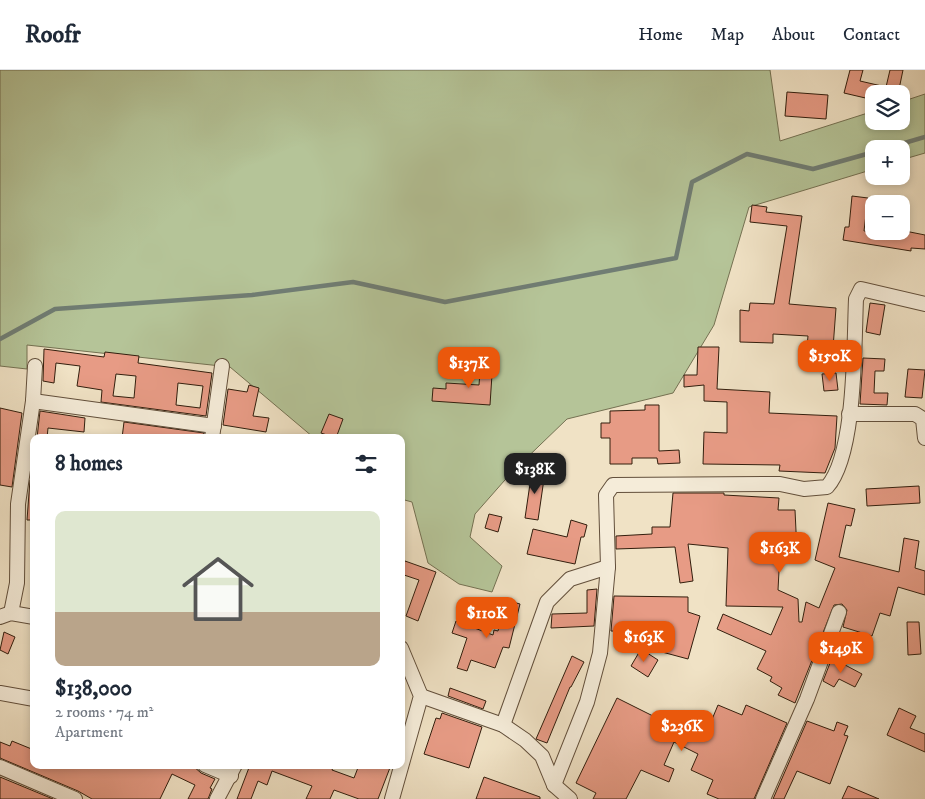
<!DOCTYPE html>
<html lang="en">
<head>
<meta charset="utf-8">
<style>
	body { margin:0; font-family:"IM FELL DW Pica",serif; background:#f6f6f7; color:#1f2937; height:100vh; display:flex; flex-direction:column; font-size:19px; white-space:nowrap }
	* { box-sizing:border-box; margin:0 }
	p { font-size:16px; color:#747a83 }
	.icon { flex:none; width:28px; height:28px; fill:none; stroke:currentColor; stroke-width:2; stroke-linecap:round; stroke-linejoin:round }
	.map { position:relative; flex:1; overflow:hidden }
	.details { position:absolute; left:30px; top:364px; width:375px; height:335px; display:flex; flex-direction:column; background:#fff; border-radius:10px; box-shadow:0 2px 8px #0003 }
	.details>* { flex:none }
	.buttons { position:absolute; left:865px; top:15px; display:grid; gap:10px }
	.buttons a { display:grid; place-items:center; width:45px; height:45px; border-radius:10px; background:#fff; box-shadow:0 2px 8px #0003; font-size:25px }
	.price { position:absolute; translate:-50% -42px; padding:0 11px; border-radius:10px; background:#ea580c; color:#fff; font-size:16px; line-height:32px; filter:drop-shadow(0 1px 2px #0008) }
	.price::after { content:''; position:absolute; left:50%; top:30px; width:15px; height:11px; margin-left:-8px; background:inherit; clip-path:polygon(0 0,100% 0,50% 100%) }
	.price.current { background:#222; color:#fff }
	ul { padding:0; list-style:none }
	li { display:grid; align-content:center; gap:10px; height:265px; padding:0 25px }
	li+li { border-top:1px solid #e0e1e3 }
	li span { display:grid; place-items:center; height:155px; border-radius:10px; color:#555 }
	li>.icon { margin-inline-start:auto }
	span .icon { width:90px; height:90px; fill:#fffc; stroke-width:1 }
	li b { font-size:21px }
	h2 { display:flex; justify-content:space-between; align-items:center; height:60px; padding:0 25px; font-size:21px }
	header { display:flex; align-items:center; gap:30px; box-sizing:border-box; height:70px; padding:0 25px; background:#fff; border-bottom:1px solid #e0e1e3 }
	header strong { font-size:24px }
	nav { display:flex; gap:28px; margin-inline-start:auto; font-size:18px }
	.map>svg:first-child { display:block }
	.green { fill:#b5c498; stroke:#747152 }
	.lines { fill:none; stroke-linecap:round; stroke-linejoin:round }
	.stream { stroke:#707d74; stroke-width:4.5 }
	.building { fill:#e79b85; stroke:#321e0d; fill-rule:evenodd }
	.minor-casing { stroke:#624f3b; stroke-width:16 }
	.minor { stroke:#f5ecd9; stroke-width:14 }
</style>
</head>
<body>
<header>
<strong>Roofr</strong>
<nav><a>Home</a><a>Map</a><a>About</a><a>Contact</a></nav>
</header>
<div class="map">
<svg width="925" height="729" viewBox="0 0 925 729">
	<rect width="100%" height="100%" fill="#f0e2c5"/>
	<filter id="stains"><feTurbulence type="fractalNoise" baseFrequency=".004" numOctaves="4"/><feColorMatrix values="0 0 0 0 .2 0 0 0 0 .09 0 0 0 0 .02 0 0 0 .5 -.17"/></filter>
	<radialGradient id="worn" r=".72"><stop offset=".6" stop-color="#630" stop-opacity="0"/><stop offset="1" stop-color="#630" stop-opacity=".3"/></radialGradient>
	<path class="green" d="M0,0H770L780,71L874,41V51H901V32L925,24V83L901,90V79H874V99L749,137L714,255L673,323L567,349L512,402L475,444L470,467L502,496L492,522L459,514L428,493L412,432L401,429V368L313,367L230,297L27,275V299L0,296Z"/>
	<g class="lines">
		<g class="stream">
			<path d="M884,79L925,67"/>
			<path d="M0,269L55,239L252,225L353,212L445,232L676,188L692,112L747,84L813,99L874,82"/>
		</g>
	</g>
	<g class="building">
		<path d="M850,0H863L860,11L886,17L890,0H903L898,24H874V30L844,23Z"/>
		<path d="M787,22L828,25L826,49L785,46Z"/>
		<path d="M852,126L868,128L864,161H905L925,165V179L911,178V181L843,170L845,157H849Z"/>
		<path d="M752,135L767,137L766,142L802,146L789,234L836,238L833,278L807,276L808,266L773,264V273L740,272V240L749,241L750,233L774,234L787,156L750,152Z"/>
		<path d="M870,233L885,235L880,265L866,262Z"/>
		<path d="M698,277H719L717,319L770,322L769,343L837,346L835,378L825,403L779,401L780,395L703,394L704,362L727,363V332L704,331V315L684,317V305H697Z"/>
		<path d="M44,279L104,287L105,282L139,286L138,293L212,303L206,346L101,332L102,320L77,316L80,296L56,293L54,313L43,311ZM116,304L136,306L134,328L113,326ZM178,313L203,316L200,338L176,335Z"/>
		<path d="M863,288L885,289L884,301H875L874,323H888L887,335L860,334Z"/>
		<path d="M481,289H493L490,335L432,331L433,318L446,319V313L479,315Z"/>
		<path d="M908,299L925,300L922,328L905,327Z"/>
		<path d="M836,303L838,320L824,321L822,304Z"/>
		<path d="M249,315L259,318L253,346L269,348L266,362L223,355L228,319L247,322Z"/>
		<path d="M645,335H659V381L679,380L680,393L658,394L657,388H632V394H610V368H601V353H610V341L645,340Z"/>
		<path d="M0,338L22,343L12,417L0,415Z"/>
		<path d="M40,341L85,348L84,362L48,358L47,368H37Z"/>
		<path d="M329,344L343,349L336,368L321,363Z"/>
		<path d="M124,352L204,363L203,368H122Z"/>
		<path d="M532,400L545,402L538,450L525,448Z"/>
		<path d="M30,410H34V450H27Z"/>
		<path d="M919,416L920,433L867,436L866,419Z"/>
		<path d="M673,423H724V425L779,428L778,440H795L797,482H780L778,520L798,529L799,552H802L806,532L819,538L835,498L815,490L828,433L855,439L851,456L846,455L839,487L899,502L904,468L919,471L915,498L925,501V525L898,517L890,546L880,543L872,566L843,557L847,540L842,534L834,535L795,633L778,625L782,618L770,611L772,607L757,599L766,581L717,559L723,544L771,565L783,537L726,536L728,478L688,474L693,511L680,513L675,477L616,479V466L652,464V457H670Z"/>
		<path d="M489,444L502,447L498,462L485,458Z"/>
		<path d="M571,450L587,455L584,467H581L575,494L527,484L533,459L567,467Z"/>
		<path d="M405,491L436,502L418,551L406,546L419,510L401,504Z"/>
		<path d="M597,519L594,556L551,558L552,544L587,543V520Z"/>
		<path d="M614,526L688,527V542L700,546L688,589L662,582L668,563L611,561Z"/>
		<path d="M505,530L520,534L509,578L503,577L495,598L471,590L467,601L457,598L467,568L452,563L456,551L493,565L494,560L498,561Z"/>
		<path d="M907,552H919L921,584L908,585Z"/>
		<path d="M4,562L15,567L8,584L0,580Z"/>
		<path d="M641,579L658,590L648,607L631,596Z"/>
		<path d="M572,586L584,592L571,617H570L547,673L536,669Z"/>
		<path d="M832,588L862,604L855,617L839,609L834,617L823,611Z"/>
		<path d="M450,618L486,631L483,639L448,626Z"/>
		<path d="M617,628L703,671L718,635L742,645L746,635L787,653L754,729H719L707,724L713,710L691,700L698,684L674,672L664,695L674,699L669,712L641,700L626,729H593L596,723L576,713Z"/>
		<path d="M899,638L916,646L910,658L925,664V682L887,665Z"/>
		<path d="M442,643L482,657L469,698L424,684L436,648L440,649Z"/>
		<path d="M807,651L834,661L837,652L848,656L844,665L848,666L830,714L797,701L784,729H773Z"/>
		<path d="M12,671L34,680V695H192L201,703L215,709L210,718L212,719L208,729H188L195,715L172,704L160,729H92L78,721L0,688V672L10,676Z"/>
		<path d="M250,695H334L332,700L354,708L359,695H391L378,729H359L334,720L330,729H306L312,716L272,701L267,715L258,711L251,729H237Z"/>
		<path d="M0,707L53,729H0Z"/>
		<path d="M484,707L540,727V729H476Z"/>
		<path d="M848,716L879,729H842Z"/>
	</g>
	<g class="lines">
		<defs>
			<g id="minor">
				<path d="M33,331L214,356"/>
				<path d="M849,344H915L923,349L925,368"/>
				<path d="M212,368L222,296"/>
				<path d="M11,543L17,513L18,434L33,331L35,296"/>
				<path d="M0,547L11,543L34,547"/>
				<path d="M0,623L34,629"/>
				<path d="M421,626L503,655L525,670L542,686L554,715L570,729"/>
				<path d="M503,655L547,532L570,509L608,497"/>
				<path d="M205,695L231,706"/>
				<path d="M0,697L75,729"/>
				<path d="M554,715L587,632L600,583L608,497L606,425L613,415L780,414L804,419L827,417C856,385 854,274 856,229L861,219L925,234"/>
				<path d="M217,729L235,695"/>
				<path d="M392,729L421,626L401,578"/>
				<path d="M763,729L807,629L839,542"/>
			</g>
		</defs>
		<use href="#minor" class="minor-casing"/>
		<use href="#minor" class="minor"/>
	</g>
	<rect width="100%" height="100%" filter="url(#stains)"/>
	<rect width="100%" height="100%" fill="url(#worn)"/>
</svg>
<div class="buttons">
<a><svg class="icon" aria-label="layers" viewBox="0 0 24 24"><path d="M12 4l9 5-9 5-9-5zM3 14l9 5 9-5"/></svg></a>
<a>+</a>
<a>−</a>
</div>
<b class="price" style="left:830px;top:312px">$150K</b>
<b class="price" style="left:469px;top:319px">$137K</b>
<b class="price current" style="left:535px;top:425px">$138K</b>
<b class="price" style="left:780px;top:504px">$163K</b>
<b class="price" style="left:487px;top:569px">$110K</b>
<b class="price" style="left:644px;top:593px">$163K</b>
<b class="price" style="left:841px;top:604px">$149K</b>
<b class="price" style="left:682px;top:682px">$236K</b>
<section class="details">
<h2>8 homes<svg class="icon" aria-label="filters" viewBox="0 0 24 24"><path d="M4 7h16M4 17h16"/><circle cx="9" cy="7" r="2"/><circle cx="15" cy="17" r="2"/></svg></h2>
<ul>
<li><span style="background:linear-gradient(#dfe7d0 65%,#b9a48a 0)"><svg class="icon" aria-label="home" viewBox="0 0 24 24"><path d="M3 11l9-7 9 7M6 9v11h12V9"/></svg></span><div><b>$138,000</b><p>2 rooms · 74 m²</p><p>Apartment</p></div></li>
</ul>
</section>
</div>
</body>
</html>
